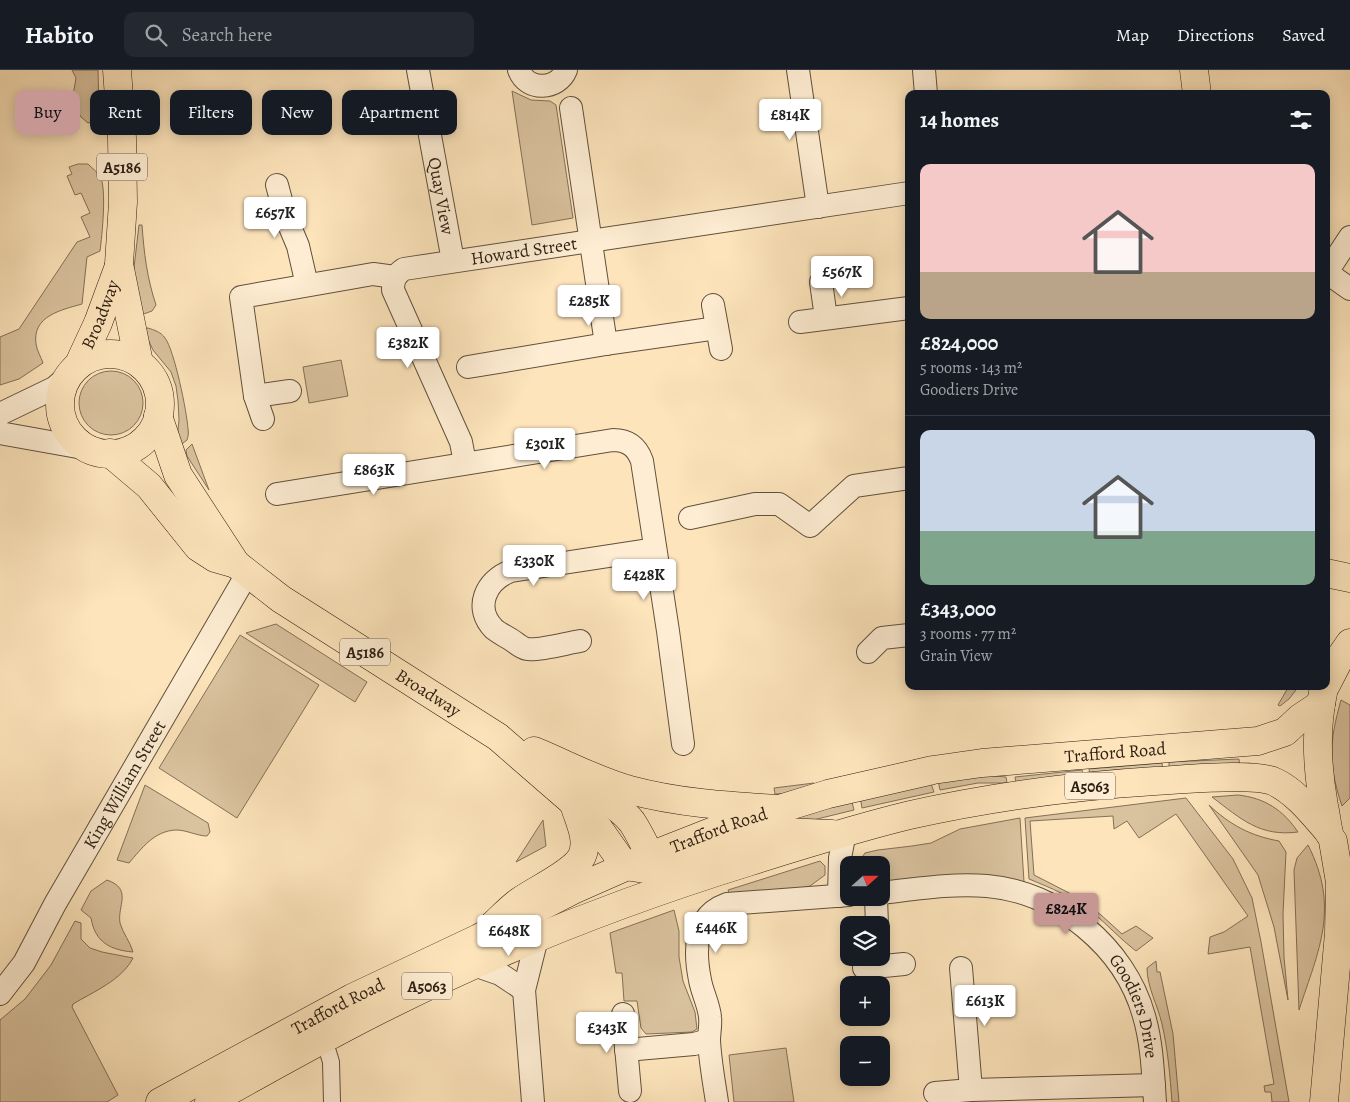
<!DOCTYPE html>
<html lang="en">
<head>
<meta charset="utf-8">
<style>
	body { margin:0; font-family:Alegreya,serif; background:#242831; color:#f1f3f6; height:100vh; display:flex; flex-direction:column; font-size:19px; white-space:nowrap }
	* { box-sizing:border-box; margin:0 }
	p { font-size:16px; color:#9ea1a6 }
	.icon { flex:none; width:28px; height:28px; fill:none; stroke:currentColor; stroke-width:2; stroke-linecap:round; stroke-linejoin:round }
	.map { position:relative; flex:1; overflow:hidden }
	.drawer { position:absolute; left:905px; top:20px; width:425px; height:600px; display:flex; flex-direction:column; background:#171b24; border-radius:10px; box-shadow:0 2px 12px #0003 }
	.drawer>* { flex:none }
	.guide { position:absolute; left:15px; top:20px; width:475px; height:45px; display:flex; gap:10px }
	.needle { width:32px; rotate:69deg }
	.tools { position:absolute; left:840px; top:786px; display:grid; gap:10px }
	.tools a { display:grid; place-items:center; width:50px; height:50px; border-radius:10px; background:#171b24; box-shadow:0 2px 12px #0003; font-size:25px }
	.price { position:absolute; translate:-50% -42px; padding:0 11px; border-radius:5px; background:#fff; color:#222; font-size:16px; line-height:32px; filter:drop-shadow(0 1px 2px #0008) }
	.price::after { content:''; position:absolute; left:50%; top:30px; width:15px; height:11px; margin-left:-8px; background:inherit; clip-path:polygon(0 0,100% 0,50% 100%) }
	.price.selected { background:#c59692; color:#111 }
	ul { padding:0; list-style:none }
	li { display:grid; align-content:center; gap:10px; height:265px; padding:0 15px }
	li+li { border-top:1px solid #363941 }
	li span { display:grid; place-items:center; height:155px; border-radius:10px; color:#555 }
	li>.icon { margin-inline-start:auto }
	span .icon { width:90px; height:90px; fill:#fffc; stroke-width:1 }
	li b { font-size:21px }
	h2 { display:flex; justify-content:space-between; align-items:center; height:60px; padding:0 15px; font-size:21px }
	.chip { padding:0 18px; border-radius:10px; background:#171b24; box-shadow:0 2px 12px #0003; font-size:18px; line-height:45px }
	.chip.selected { background:#c59692; color:#111 }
	header { display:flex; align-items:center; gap:30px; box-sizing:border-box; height:70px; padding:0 25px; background:#171b24; border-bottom:1px solid #363941 }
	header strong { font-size:24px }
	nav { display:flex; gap:28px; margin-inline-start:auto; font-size:18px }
	.search { width:350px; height:45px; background:#242831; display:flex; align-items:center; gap:12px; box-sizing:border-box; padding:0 18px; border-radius:10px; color:#9ea1a6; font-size:19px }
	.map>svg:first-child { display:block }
	.green { fill:#d9c29e; stroke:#827058 }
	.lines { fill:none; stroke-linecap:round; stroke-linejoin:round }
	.pedestrian-casing { stroke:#60503c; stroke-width:18 }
	.minor-casing { stroke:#60503c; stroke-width:24 }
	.primary-casing { stroke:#2c1e12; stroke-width:29 }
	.trunk-casing { stroke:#2c1e12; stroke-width:29 }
	.pedestrian { stroke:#feedd3; stroke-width:16 }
	.minor { stroke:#feedd3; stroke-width:22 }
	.primary { stroke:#fde4bb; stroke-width:28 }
	.trunk { stroke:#fde4bb; stroke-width:28 }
	.labels { text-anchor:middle; stroke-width:4; stroke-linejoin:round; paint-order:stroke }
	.shield { fill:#feedd3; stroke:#6b5c4c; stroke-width:1 }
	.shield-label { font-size:16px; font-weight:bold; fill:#2c1e12 }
	.street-label { font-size:18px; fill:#2c1e12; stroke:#feedd3 }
</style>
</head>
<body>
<header>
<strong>Habito</strong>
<div class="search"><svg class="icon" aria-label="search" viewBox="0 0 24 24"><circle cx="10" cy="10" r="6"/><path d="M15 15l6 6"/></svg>Search here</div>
<nav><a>Map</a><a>Directions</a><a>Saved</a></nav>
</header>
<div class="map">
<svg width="1350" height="1032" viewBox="0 0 1350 1032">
	<rect width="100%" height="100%" fill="#fde4bb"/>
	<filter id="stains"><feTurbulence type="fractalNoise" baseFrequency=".004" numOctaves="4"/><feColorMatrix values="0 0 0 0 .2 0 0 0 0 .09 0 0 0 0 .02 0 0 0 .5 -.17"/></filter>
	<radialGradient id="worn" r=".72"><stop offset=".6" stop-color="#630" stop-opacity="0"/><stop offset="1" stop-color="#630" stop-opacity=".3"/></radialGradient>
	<g class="green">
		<path d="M72,0H98L99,41L95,51L88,53L81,47L72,31L76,8Z"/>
		<path d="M512,21L531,30L550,31L556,35L573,148L532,155Z"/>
		<path d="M78,94H88C92,98 97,102 100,106C107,118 102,166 100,181L87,187L82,234C61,240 32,246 36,274C37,281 41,287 43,293L19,309L0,315V267L19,259L77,172L90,167L81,147L90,143L81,123L75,125L67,106L72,104L69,97Z"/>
		<path d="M139,155H142C144,183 147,208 156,235L152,241L138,246L133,206Z"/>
		<path d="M148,258C154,260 161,262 165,268C174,279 187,342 188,359C189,363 188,367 187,370L179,376L177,370L179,350L178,331L176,316L171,302L153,280L143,259Z"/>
		<path d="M341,290L348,326L309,333L303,297Z"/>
		<circle cx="111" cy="333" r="32"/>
		<path d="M192,374L209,420L187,386L186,380Z"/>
		<path d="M276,554L367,612L355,632L246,563Z"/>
		<path d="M240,565L319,615L237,748L159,698Z"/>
		<path d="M1289,616H1299L1289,629L1280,636L1278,635Z"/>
		<path d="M1341,630L1350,635V728L1342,736C1328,694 1329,673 1341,630Z"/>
		<path d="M1239,689L1240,698L1169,702V692Z"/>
		<path d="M1162,693L1163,702L1090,707L1089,699Z"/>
		<path d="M1082,700L1084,707L1016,713L1015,707Z"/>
		<path d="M973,704L1006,707L1007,713H978L940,720L938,710Z"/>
		<path d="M930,711L934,722L862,738L860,726Z"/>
		<path d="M814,713L815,719L795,723L775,724L774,718Z"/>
		<path d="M145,715L208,753L210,762L207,766C197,766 187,760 176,760C154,761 142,778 129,793L117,790Z"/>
		<path d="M1238,725C1265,728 1283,740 1298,762C1260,767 1241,749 1212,727Z"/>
		<path d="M851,728L854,740L776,759L812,739Z"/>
		<path d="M1186,728L1233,789L1252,828L1261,872L1289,1032H1272L1271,1022H1265L1264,1016L1274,1014L1250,877L1208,884L1210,867L1224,862L1248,846L1176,744L1139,768L1127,751L1114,759L1113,746L1030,751L1034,805L1081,829L1101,845L1122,864L1136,856L1153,868L1136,881C1120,869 1107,854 1092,842C1073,827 1051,818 1029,809L1025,748Z"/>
		<path d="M1209,735C1230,755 1251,766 1279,771L1286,782L1283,844L1284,887L1288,930L1274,857L1258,805Z"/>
		<path d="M1020,748L1024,812L993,809L881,813V795H859L860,790L865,783L878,780L912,776L931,773L960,759Z"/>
		<path d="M543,750L546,776L516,792Z"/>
		<path d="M1308,775C1340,838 1319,879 1299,940L1294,800L1297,788Z"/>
		<path d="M820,791L825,796V805L810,816L801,818L729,823L728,820Z"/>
		<path d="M107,810C133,819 117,836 120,853C123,864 130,871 133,882C110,880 95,872 91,848L81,840L91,821Z"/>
		<path d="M674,840L679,861V887L683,911L695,942L697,959L692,962L646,964L641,958L637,931H624L622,903H616L610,863Z"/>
		<path d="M75,851L81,853V869L90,878L102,882L133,888C122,910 93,922 73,934L72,937L118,1025L107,1032H0V950L25,929L51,895Z"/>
		<path d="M1156,891L1157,902H1160L1173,964L1179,1032H1172C1170,1006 1168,980 1162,954C1158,936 1147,917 1147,898Z"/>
		<path d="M786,978L794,1032H734L729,985Z"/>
	</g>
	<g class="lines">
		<defs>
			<path id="pedestrian" d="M328,982L331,992L332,1032"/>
			<g id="minor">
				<path id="s1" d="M418,0L453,191"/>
				<path d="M519,0C527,22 558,20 566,0"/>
				<path d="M798,0L818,137"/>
				<path d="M924,0L926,24"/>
				<path d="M571,38L606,274"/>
				<path d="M277,115L285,145L298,176L307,215"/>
				<path d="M1326,202L1350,219"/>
				<path d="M1327,202L1350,167"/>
				<path d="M821,212L826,248"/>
				<path d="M713,235L721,279"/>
				<path d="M800,252L909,238"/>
				<path d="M468,297L606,274L717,258"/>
				<path d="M255,326L290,321"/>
				<path d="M0,344L54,318L68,306"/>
				<path d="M263,349L255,326L241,227L373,204L395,207"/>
				<path d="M0,363L89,379"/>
				<path id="s2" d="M465,393L461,372L393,220C393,210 395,205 404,199L909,123"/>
				<path d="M277,424L613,370C628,370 637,377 642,391L668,561L683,674"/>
				<path d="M690,448L755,434H779L810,456L854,416L909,408"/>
				<path d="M580,571C567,573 539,581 527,579C521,578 515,572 510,569C505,566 499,563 494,559C473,538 486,510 511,501L655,479"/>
				<path d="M868,582L882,568L909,565"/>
				<path id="s3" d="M881,823C916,819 952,813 987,816C1058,822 1125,877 1144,946C1152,973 1153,1003 1155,1032"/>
				<path d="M839,826L840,788L845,762"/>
				<path d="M876,828L877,855"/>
				<path d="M474,895L500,904L524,920"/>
				<path d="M864,898L904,894"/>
				<path d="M961,898L971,1020"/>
				<path id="s4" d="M0,924L24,893L55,834L247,504"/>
				<path d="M623,944L630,1021"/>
				<path d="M626,980L694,974L709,970"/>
				<path d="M935,1023L971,1020L1154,1015"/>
				<path d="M533,1032L524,920L537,868"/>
				<path d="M717,1032C714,1012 710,991 709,970C709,963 711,955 710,947C709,935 702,922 700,910C694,880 694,846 727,834L849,825"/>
			</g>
			<g id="primary">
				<path d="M117,0L122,68L123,132L119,194L139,293"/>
				<path d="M1194,0L1197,24"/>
				<circle cx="110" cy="334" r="50"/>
				<path id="s5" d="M79,294L98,253L119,196"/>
				<path id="s6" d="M158,346L178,405L236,494L281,529L498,667L574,733L599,759L625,796L658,801L782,762L832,764"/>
				<path d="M110,383L149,416L198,477L215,488L236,494"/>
				<path d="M1326,503L1350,508"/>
				<path d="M534,681C566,694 597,711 630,720C678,733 728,736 778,739"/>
				<path d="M575,710C593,724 618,734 632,752C642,767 649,785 658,801L659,806"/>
				<path d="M491,857C500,849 509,839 520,831C535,820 574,803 582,786C589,770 580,753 575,737"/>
			</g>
			<g id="trunk">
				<path d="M1326,615L1341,586L1350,573"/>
				<path d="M1323,623C1315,660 1317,698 1324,736C1326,745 1327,755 1329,763"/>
				<path id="s7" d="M160,1032L352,928L479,868L573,820L650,786L734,753L828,724L933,700L982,693L1258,671L1285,662L1300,648L1321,634"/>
				<path d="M209,1032C269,999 328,965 389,935C505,877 625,830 748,792C802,775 856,758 910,745C991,727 1073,716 1155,711C1182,710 1254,702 1275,712C1296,722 1313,744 1328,761"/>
				<path d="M1324,1032L1339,863L1340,812L1333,771"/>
			</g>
		</defs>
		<use href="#pedestrian" class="pedestrian-casing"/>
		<use href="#minor" class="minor-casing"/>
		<use href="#primary" class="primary-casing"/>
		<use href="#trunk" class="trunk-casing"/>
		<use href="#pedestrian" class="pedestrian"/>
		<use href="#minor" class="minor"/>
		<use href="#primary" class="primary"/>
		<use href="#trunk" class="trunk"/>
	</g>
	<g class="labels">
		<g class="shield">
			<rect x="97" y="83.5" width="50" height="27" rx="4"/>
			<rect x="340" y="568.5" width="50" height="27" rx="4"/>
			<rect x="1065" y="702.5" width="50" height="27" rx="4"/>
			<rect x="402" y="902.5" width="50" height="27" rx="4"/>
		</g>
		<g class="shield-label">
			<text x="122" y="103">A5186</text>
			<text x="365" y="588">A5186</text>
			<text x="1090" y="722">A5063</text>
			<text x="427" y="922">A5063</text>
		</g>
		<g class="street-label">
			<text dy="6" stroke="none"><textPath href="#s1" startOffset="128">Quay View</textPath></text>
			<text dy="6" stroke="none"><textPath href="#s2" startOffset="334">Howard Street</textPath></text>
			<text dy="6" stroke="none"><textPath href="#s5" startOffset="54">Broadway</textPath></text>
			<text dy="6" stroke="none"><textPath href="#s6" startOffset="400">Broadway</textPath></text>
			<text dy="6" stroke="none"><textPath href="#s7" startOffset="1028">Trafford Road</textPath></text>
			<text dy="6" stroke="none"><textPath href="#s4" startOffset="244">King William Street</textPath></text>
			<text dy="6" stroke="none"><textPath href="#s7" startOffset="622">Trafford Road</textPath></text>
			<text dy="6" stroke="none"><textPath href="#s7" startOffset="202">Trafford Road</textPath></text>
			<text dy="6" stroke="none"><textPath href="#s3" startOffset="310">Goodiers Drive</textPath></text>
		</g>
	</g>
	<rect width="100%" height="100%" filter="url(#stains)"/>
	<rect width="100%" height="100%" fill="url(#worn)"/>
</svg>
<div class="tools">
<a><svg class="needle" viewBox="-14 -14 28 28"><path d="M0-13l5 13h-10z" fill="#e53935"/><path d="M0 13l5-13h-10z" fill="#9ea1a6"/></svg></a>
<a><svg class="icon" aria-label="layers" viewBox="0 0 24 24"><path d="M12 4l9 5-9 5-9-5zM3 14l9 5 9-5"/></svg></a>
<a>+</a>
<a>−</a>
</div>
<b class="price" style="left:790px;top:71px">£814K</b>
<b class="price" style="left:275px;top:169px">£657K</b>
<b class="price" style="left:842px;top:228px">£567K</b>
<b class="price" style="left:589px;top:257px">£285K</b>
<b class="price" style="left:408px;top:299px">£382K</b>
<b class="price" style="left:545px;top:400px">£301K</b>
<b class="price" style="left:374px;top:426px">£863K</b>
<b class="price" style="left:534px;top:517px">£330K</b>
<b class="price" style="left:644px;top:531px">£428K</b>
<b class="price selected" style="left:1066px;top:865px">£824K</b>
<b class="price" style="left:716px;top:884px">£446K</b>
<b class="price" style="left:509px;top:887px">£648K</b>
<b class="price" style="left:985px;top:957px">£613K</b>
<b class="price" style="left:607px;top:984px">£343K</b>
<div class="guide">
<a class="chip selected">Buy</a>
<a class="chip">Rent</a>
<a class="chip">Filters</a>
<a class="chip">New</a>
<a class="chip">Apartment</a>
</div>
<section class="drawer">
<h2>14 homes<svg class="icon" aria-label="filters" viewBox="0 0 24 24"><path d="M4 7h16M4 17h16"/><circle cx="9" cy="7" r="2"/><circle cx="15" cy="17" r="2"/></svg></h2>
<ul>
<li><span style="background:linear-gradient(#f6c9c9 70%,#b9a48a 0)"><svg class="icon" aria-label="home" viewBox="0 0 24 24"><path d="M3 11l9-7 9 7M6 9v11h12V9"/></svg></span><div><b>£824,000</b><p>5 rooms · 143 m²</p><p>Goodiers Drive</p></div></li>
<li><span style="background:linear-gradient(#c9d6e8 65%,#7fa58c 0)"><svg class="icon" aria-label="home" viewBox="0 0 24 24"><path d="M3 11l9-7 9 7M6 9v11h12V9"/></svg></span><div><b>£343,000</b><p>3 rooms · 77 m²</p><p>Grain View</p></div></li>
</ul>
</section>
</div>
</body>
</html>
